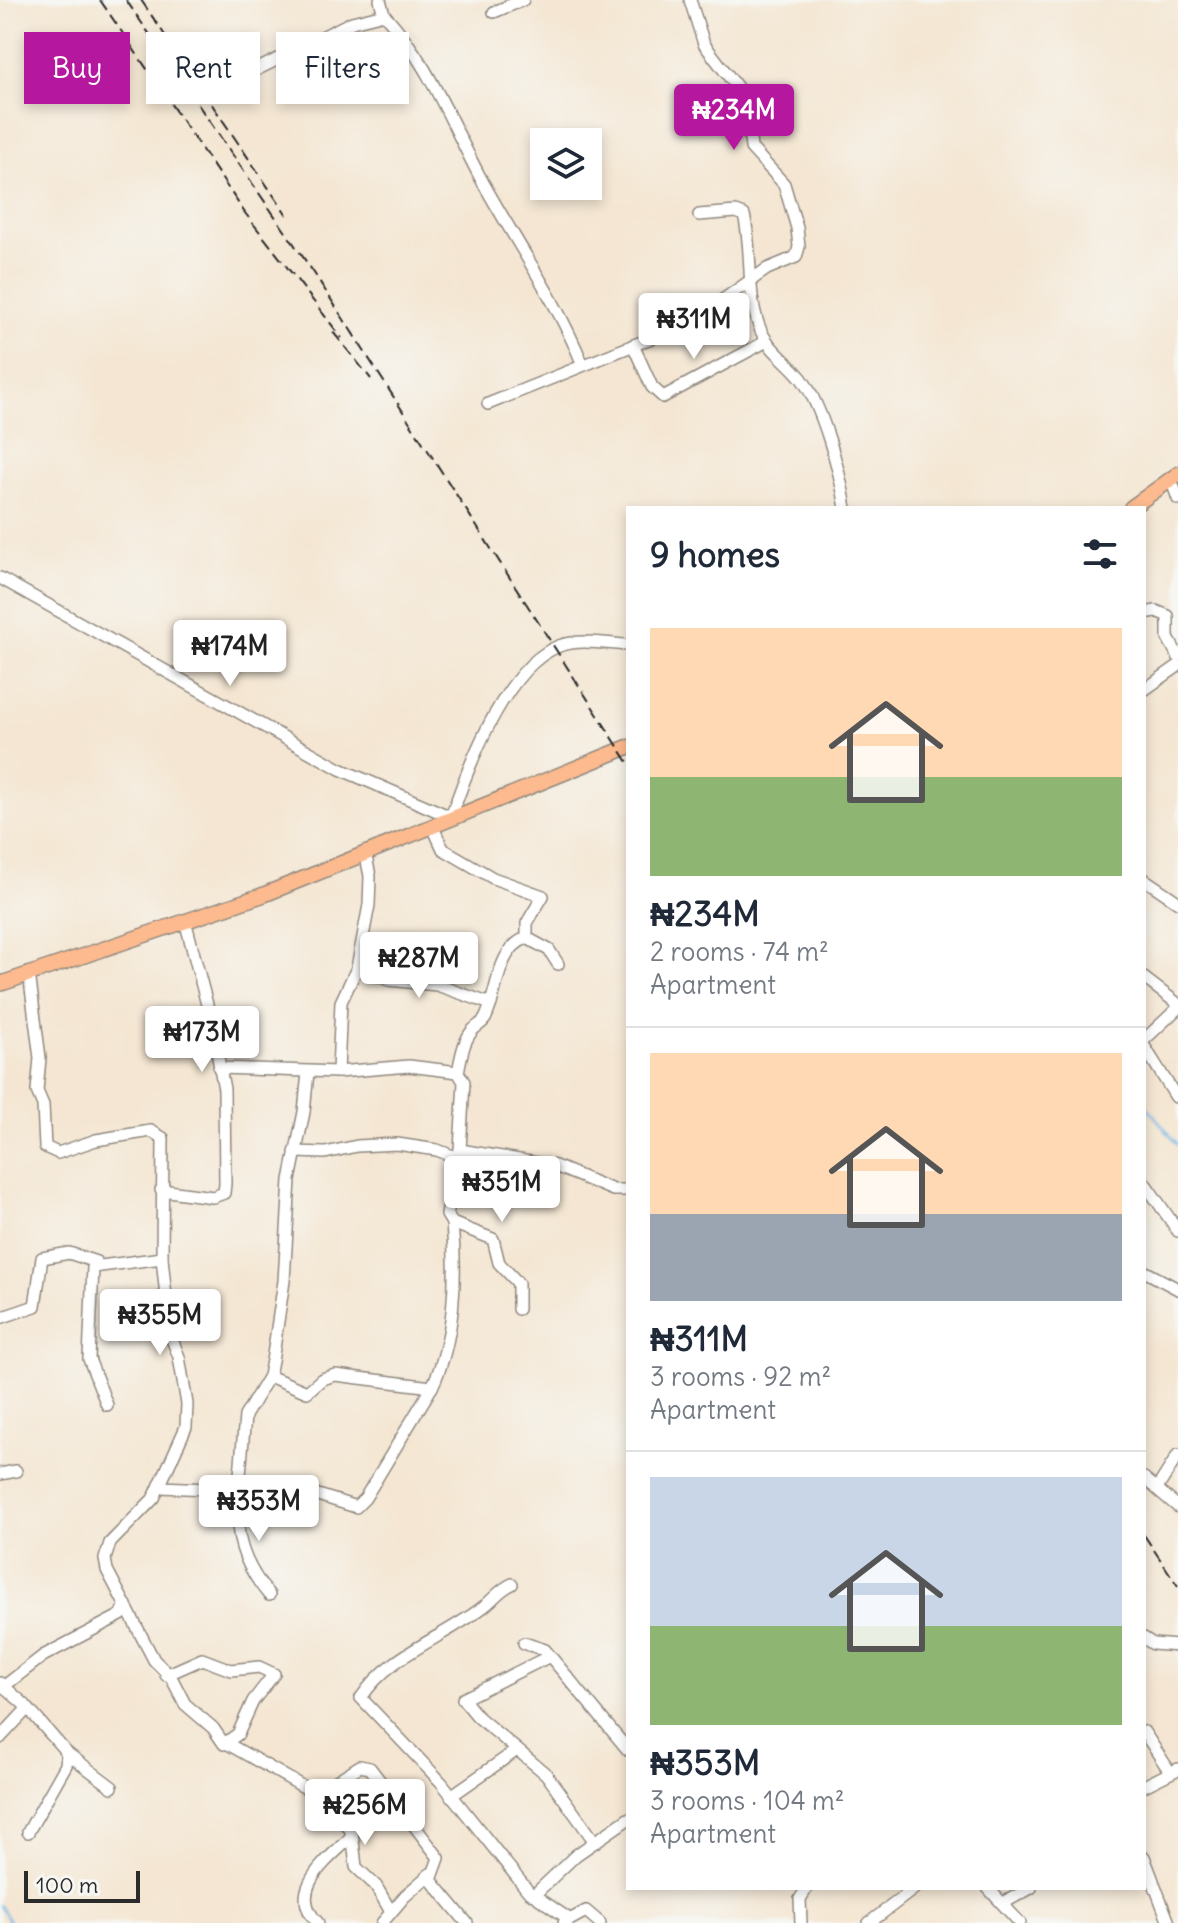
<!DOCTYPE html>
<html lang="en">
<head>
<meta charset="utf-8">
<style>
	body { margin:0; font-family:Delius,sans-serif; background:#f6f6f7; color:#1f2937; height:100vh; display:flex; flex-direction:column; font-size:30px; white-space:nowrap }
	* { box-sizing:border-box; margin:0 }
	p { font-size:26px; color:#747a83 }
	.icon { flex:none; width:44px; height:44px; fill:none; stroke:currentColor; stroke-width:2; stroke-linecap:round; stroke-linejoin:round }
	.map { position:relative; flex:1; overflow:hidden }
	.drawer { position:absolute; left:626px; top:506px; width:520px; height:1384px; display:flex; flex-direction:column; background:#fff; border-radius:0px; box-shadow:0 4px 12px #0003 }
	.drawer>* { flex:none }
	.banner { position:absolute; left:24px; top:32px; width:482px; height:72px; display:flex; gap:16px }
	.controls { position:absolute; left:530px; top:128px; display:grid; gap:16px }
	.controls a { display:grid; place-items:center; width:72px; height:72px; border-radius:0px; background:#fff; box-shadow:0 4px 12px #0003; font-size:40px }
	.scale { position:absolute; left:24px; bottom:20px; width:116px; box-sizing:border-box; padding-left:8px; border:4px solid #2b2b2b; border-top:0; font-size:22px; line-height:28px; white-space:nowrap; color:#2b2b2b; -webkit-text-stroke:6px #f6f6f2; paint-order:stroke }
	.price { position:absolute; translate:-50% -68px; padding:0 18px; border-radius:8px; background:#fff; color:#222; font-size:26px; line-height:52px; filter:drop-shadow(0 2px 4px #0008) }
	.price::after { content:''; position:absolute; left:50%; top:48px; width:24px; height:18px; margin-left:-12px; background:inherit; clip-path:polygon(0 0,100% 0,50% 100%) }
	.price.active { background:#b5179e; color:#fff }
	ul { padding:0; list-style:none }
	li { display:grid; align-content:center; gap:16px; height:424px; padding:0 24px }
	li+li { border-top:2px solid #e0e1e3 }
	li span { display:grid; place-items:center; height:248px; border-radius:0px; color:#555 }
	li>.icon { margin-inline-start:auto }
	span .icon { width:144px; height:144px; fill:#fffc; stroke-width:1 }
	li b { font-size:34px }
	h2 { display:flex; justify-content:space-between; align-items:center; height:96px; padding:0 24px; font-size:34px }
	.chip { padding:0 28px; border-radius:0px; background:#fff; box-shadow:0 4px 12px #0003; font-size:28px; line-height:72px }
	.chip.active { background:#b5179e; color:#fff }
	.map>svg:first-child { display:block }
	.lines { fill:none; stroke-linecap:round; stroke-linejoin:round }
	.stream { stroke:#76bbed; stroke-width:2 }
	.minor-casing { stroke:#90887e; stroke-width:14 }
	.major-casing { stroke:#90887e; stroke-width:17 }
	.minor { stroke:#fff; stroke-width:11 }
	.major { stroke:#fcba8e; stroke-width:14 }
	.rail { stroke:#2b2b2b; stroke-width:2; stroke-dasharray:12 6; stroke-linecap:butt }
</style>
</head>
<body>
<div class="map">
<svg width="1178" height="1923" viewBox="0 0 1178 1923">
	<rect width="100%" height="100%" fill="#f6f6f2"/>
	<filter id="ink" filterUnits="userSpaceOnUse"><feTurbulence type="fractalNoise" baseFrequency=".0125" numOctaves="2"/><feDisplacementMap in="SourceGraphic" scale="16" xChannelSelector="R" yChannelSelector="G"/><feConvolveMatrix kernelMatrix="1 2 1 2 8 2 1 2 1" color-interpolation-filters="sRGB"/></filter>
	<filter id="wash" filterUnits="userSpaceOnUse"><feTurbulence type="fractalNoise" baseFrequency=".006" numOctaves="4" result="noise"/><feDisplacementMap in="SourceGraphic" scale="32" xChannelSelector="R" yChannelSelector="G"/><feGaussianBlur stdDeviation="1.8" result="paint"/><feColorMatrix in="noise" values="0 0 0 0 0 0 0 0 0 0 0 0 0 0 0 0 0 1.4 0 .05"/><feComposite in="paint" operator="in"/></filter>
	<g filter="url(#wash)">
		<rect width="100%" height="100%" fill="#f4e6d2"/>
		<g class="lines">
			<g class="stream">
				<path d="M1144,1103L1178,1145"/>
				<path d="M0,1905L10,1923"/>
			</g>
		</g>
	</g>
	<g filter="url(#ink)">
		<g class="lines">
			<defs>
				<g id="minor">
					<path d="M380,0L384,14"/>
					<path d="M494,12L523,0"/>
					<path d="M256,70L352,22L384,14C428,61 450,121 480,177C514,240 556,298 583,365"/>
					<path d="M699,215L736,212L744,215C753,251 746,291 759,326C767,349 788,361 802,379C823,408 840,472 846,508"/>
					<path d="M633,345L652,387L663,397L767,341"/>
					<path d="M488,404L691,322L767,269L796,257L799,247L797,228L784,184L751,148L746,99L704,44L690,0"/>
					<path d="M1171,479L1178,499"/>
					<path d="M0,578L340,769L451,817C468,767 506,666 559,646C580,638 607,644 628,645"/>
					<path d="M1144,613L1156,611L1168,616V638L1178,656"/>
					<path d="M1144,690L1178,666"/>
					<path d="M432,825L443,849L493,878L543,896L527,923V938"/>
					<path d="M1144,879L1178,902"/>
					<path d="M527,938L549,950L558,964"/>
					<path d="M357,968L389,980L437,985L491,1004"/>
					<path d="M29,973L40,1058L37,1091L43,1105L45,1147L58,1153L96,1140L151,1131L163,1138L162,1258L170,1334L179,1357L187,1404L186,1427L154,1498L110,1543L105,1559L107,1570L154,1660L171,1677L185,1704L213,1728L224,1744L238,1734L253,1701L274,1674L259,1667L231,1670L202,1659L166,1675"/>
					<path d="M1144,978L1178,1004"/>
					<path d="M1144,1040L1178,1008"/>
					<path d="M1144,1046L1176,1097"/>
					<path d="M219,1068L338,1072L409,1066L458,1072"/>
					<path d="M338,1072L341,1002L357,968L369,905L370,876L365,852"/>
					<path d="M460,1150L555,1166L613,1190H628"/>
					<path d="M295,1152L325,1153L357,1146L397,1144L437,1150L458,1158"/>
					<path d="M1144,1182L1178,1231"/>
					<path d="M161,1190L213,1197L224,1193L225,1184L224,1089L211,1020L186,924"/>
					<path d="M1144,1271L1178,1289"/>
					<path d="M518,1309V1283L499,1263L493,1239L452,1223L447,1215L460,1150L464,1082L458,1072C461,1058 463,1042 472,1031C476,1026 481,1025 485,1019C498,995 496,948 527,938"/>
					<path d="M0,1318L35,1306L42,1258L69,1253L96,1262"/>
					<path d="M269,1376L307,1392L322,1379L335,1375L432,1387C455,1340 457,1275 452,1223"/>
					<path d="M107,1405L89,1359L93,1267L162,1258"/>
					<path d="M0,1474L16,1471"/>
					<path d="M1144,1478L1178,1507"/>
					<path d="M160,1487L234,1490"/>
					<path d="M1158,1487L1178,1455"/>
					<path d="M238,1513L248,1509L273,1513L280,1494L291,1489L302,1490L356,1507L365,1498L432,1387"/>
					<path d="M512,1584C499,1590 494,1599 483,1607C444,1638 389,1654 361,1698L441,1782L528,1891L569,1919"/>
					<path d="M269,1595C249,1571 236,1543 238,1513L229,1502L240,1475L245,1416L269,1376L273,1355L284,1281L290,1180L304,1112L308,1072"/>
					<path d="M1144,1638L1153,1644L1178,1646"/>
					<path d="M524,1643L545,1650L628,1750"/>
					<path d="M550,1656L463,1699L478,1717L546,1774L595,1842"/>
					<path d="M0,1683L25,1705L67,1753L112,1787"/>
					<path d="M3,1687L43,1656L121,1615L126,1605"/>
					<path d="M1144,1732L1170,1772"/>
					<path d="M0,1738L27,1709"/>
					<path d="M228,1744L316,1794L360,1766L370,1768L439,1858L431,1880L467,1923"/>
					<path d="M1144,1786L1178,1769"/>
					<path d="M316,1794L352,1831L350,1838C326,1861 286,1891 318,1923"/>
					<path d="M451,1796L517,1750"/>
					<path d="M352,1831L356,1867L376,1886L391,1912"/>
					<path d="M28,1832L66,1765L67,1753"/>
					<path d="M1144,1857L1169,1923"/>
					<path d="M988,1888L1020,1923"/>
					<path d="M534,1895L576,1855L628,1819"/>
					<path d="M1003,1903L1031,1888"/>
					<path d="M382,1923L405,1896L430,1874"/>
					<path d="M564,1923L586,1911L600,1923"/>
					<path d="M801,1923L800,1899L807,1888"/>
					<path d="M869,1923L915,1888"/>
				</g>
				<g id="major">
					<path d="M1131,508L1178,474"/>
					<path d="M0,984L263,895L628,747"/>
				</g>
			</defs>
			<use href="#minor" class="minor-casing"/>
			<use href="#major" class="major-casing"/>
			<use href="#minor" class="minor"/>
			<use href="#major" class="major"/>
			<g class="rail">
				<path d="M100,0L245,213L342,338"/>
				<path d="M126,0L314,273L628,762"/>
				<path d="M141,0L287,215"/>
				<path d="M333,332L371,379"/>
				<path d="M1144,1535L1178,1586"/>
			</g>
		</g>
	</g>
</svg>
<div class="controls">
<a><svg class="icon" aria-label="layers" viewBox="0 0 24 24"><path d="M12 4l9 5-9 5-9-5zM3 14l9 5 9-5"/></svg></a>
</div>
<div class="scale">100 m</div>
<b class="price active" style="left:734px;top:152px">₦234M</b>
<b class="price" style="left:694px;top:361px">₦311M</b>
<b class="price" style="left:230px;top:688px">₦174M</b>
<b class="price" style="left:419px;top:1000px">₦287M</b>
<b class="price" style="left:202px;top:1074px">₦173M</b>
<b class="price" style="left:502px;top:1224px">₦351M</b>
<b class="price" style="left:160px;top:1357px">₦355M</b>
<b class="price" style="left:259px;top:1543px">₦353M</b>
<b class="price" style="left:365px;top:1847px">₦256M</b>
<div class="banner">
<a class="chip active">Buy</a>
<a class="chip">Rent</a>
<a class="chip">Filters</a>
</div>
<section class="drawer">
<h2>9 homes<svg class="icon" aria-label="filters" viewBox="0 0 24 24"><path d="M4 7h16M4 17h16"/><circle cx="9" cy="7" r="2"/><circle cx="15" cy="17" r="2"/></svg></h2>
<ul>
<li><span style="background:linear-gradient(#ffd9b3 60%,#8fb573 0)"><svg class="icon" aria-label="home" viewBox="0 0 24 24"><path d="M3 11l9-7 9 7M6 9v11h12V9"/></svg></span><div><b>₦234M</b><p>2 rooms · 74 m²</p><p>Apartment</p></div></li>
<li><span style="background:linear-gradient(#ffd9b3 65%,#9aa5b1 0)"><svg class="icon" aria-label="home" viewBox="0 0 24 24"><path d="M3 11l9-7 9 7M6 9v11h12V9"/></svg></span><div><b>₦311M</b><p>3 rooms · 92 m²</p><p>Apartment</p></div></li>
<li><span style="background:linear-gradient(#c9d6e8 60%,#8fb573 0)"><svg class="icon" aria-label="home" viewBox="0 0 24 24"><path d="M3 11l9-7 9 7M6 9v11h12V9"/></svg></span><div><b>₦353M</b><p>3 rooms · 104 m²</p><p>Apartment</p></div></li>
</ul>
</section>
</div>
</body>
</html>
